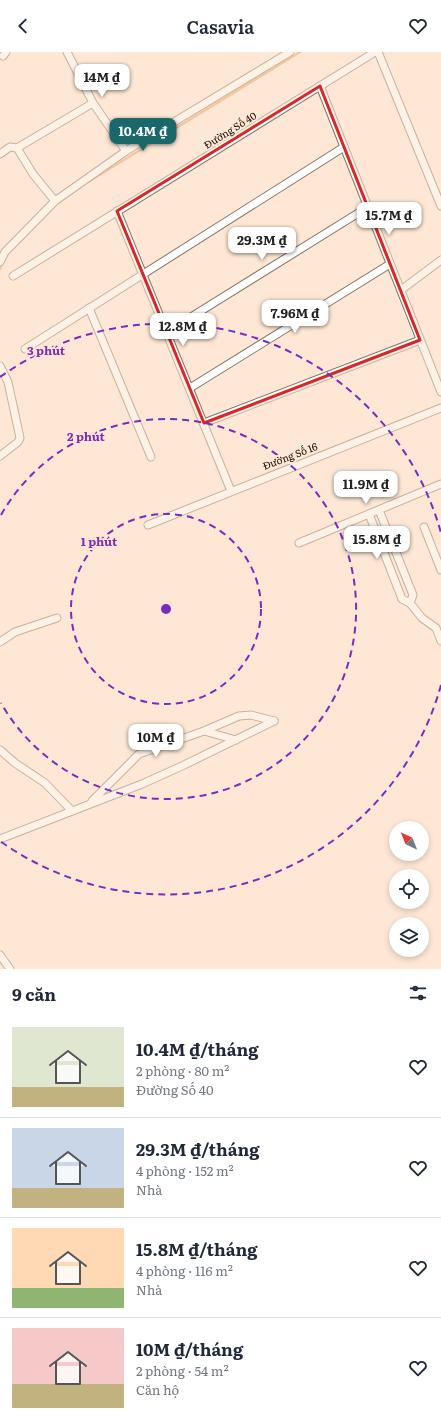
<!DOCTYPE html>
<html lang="vi">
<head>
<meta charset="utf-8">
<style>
	body { margin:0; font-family:Literata,serif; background:#f6f6f7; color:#1f2937; height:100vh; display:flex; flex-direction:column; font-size:15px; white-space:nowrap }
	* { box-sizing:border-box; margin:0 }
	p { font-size:13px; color:#747a83 }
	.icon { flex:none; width:22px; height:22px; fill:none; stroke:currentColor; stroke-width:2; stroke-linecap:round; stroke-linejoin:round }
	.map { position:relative; height:917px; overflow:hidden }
	.details { display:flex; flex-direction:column; background:#fff; flex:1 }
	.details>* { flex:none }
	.needle { width:26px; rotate:317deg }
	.buttons { position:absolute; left:389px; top:769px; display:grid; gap:8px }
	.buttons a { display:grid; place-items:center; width:40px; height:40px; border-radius:50%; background:#fff; box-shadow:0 2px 6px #0003; font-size:20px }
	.price { position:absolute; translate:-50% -34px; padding:0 9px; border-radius:8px; background:#fff; color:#222; font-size:13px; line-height:26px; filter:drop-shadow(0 1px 2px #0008) }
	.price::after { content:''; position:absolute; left:50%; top:24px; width:12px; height:9px; margin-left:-6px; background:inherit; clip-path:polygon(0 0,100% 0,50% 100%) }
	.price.current { background:#1b686b; color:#fff }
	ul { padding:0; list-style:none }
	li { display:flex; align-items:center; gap:12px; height:100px; padding:0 12px }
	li+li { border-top:1px solid #e0e1e3 }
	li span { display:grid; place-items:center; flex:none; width:112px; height:80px; border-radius:0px; color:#555 }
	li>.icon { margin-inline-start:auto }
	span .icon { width:48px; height:48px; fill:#fffc; stroke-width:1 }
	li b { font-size:17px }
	h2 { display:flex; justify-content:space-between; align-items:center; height:48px; padding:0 12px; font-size:17px }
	header { display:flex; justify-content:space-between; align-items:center; height:52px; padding:0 12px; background:#fff; font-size:18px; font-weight:600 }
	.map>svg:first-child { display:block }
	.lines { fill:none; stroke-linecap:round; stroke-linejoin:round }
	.stream { stroke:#eea15e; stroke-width:2.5 }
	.minor-casing { stroke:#877262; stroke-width:9 }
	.minor { stroke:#fff; stroke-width:7 }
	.marked { fill:none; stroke:#d62828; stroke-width:3; stroke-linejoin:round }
	.ring { fill:none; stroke:#7b2cbf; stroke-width:2; stroke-dasharray:7 5 }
	.labels { text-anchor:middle; stroke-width:4; stroke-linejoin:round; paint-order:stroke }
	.street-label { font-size:10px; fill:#110a05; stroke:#fee7d4 }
	.centre { fill:#7b2cbf; stroke:#fee7d4; stroke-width:2 }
	.ring-label { font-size:12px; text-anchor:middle; font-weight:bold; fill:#7b2cbf; stroke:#fee7d4; stroke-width:4; stroke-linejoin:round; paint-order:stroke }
</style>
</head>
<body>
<header><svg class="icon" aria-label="back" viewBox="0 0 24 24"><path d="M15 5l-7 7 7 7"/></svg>Casavia<svg class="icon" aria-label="heart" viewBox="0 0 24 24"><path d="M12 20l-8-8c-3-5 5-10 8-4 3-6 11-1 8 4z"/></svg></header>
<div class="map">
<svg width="441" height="917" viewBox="0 0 441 917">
	<rect width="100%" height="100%" fill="#fee7d4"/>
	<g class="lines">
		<g class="stream">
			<path d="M88,130L300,0"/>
			<path d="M0,217L2,211"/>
		</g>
		<defs>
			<g id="minor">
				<path d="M67,0L93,51L126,99"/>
				<path d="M378,0L441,154"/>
				<path d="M3,4L6,0"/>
				<path d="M320,34L441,340"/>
				<path d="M17,96L93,51"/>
				<path d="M0,102L10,95L17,96L33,122L55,149"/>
				<path d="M117,159L231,439"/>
				<path d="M0,210L5,200L55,149L126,99L290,0"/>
				<path d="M13,224L375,0"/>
				<path d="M401,238L441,208"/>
				<path d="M89,256L151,405"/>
				<path d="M167,280L368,155"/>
				<path d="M25,297L344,95"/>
				<path d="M0,314L8,330L20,386L18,390L0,404"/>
				<path d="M190,336L390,212"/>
				<path d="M204,371L420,288"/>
				<path d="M369,462L402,547L410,551L413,543L379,458"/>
				<path d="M148,473L441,356"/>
				<path d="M424,475L441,518"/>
				<path d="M299,491L441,432"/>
				<path d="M410,551L422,566L436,576L441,589"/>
				<path d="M0,590L15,580L57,566"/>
				<path d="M204,679L239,664L251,663L274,669"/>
				<path d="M0,698L15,711L45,731L72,759"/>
				<path d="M92,749L139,702L204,679L236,688"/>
				<path d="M0,787L142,732L182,714L274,669"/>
				<path d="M0,903L10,917"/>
			</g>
		</defs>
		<use href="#minor" class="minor-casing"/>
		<use href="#minor" class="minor"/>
	</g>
	<path d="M0 0H441V917H0ZM320,34L420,288L204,371L117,159Z" fill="#fee7d4" fill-opacity=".55" fill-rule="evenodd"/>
	<path class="marked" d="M320,34L420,288L204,371L117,159Z"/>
	<g class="ring">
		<circle cx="166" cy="557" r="95"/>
		<path d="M1 463A190 190 0 1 1 1 651"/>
		<path d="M441 633A285 285 0 0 1 0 789M0 325A285 285 0 0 1 441 481"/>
	</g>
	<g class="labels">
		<g class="street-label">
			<text transform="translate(230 78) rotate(-32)" y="4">Đường Số 40</text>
			<text transform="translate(290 404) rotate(-21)" y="4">Đường Số 16</text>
		</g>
	</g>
	<circle cx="166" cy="557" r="6" class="centre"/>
	<g class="ring-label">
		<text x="46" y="303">3 phút</text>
		<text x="86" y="389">2 phút</text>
		<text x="99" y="494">1 phút</text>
	</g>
</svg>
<div class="buttons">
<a><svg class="needle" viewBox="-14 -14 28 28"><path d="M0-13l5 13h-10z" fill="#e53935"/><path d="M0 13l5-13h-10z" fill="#747a83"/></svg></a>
<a><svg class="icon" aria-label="locate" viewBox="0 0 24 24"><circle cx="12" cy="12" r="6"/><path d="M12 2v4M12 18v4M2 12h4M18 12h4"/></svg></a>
<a><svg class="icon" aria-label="layers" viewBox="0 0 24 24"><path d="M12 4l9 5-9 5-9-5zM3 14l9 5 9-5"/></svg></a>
</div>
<b class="price" style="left:102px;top:46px">14M ₫</b>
<b class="price current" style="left:143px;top:100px">10.4M ₫</b>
<b class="price" style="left:389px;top:184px">15.7M ₫</b>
<b class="price" style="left:262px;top:209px">29.3M ₫</b>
<b class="price" style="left:295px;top:282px">7.96M ₫</b>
<b class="price" style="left:183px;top:295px">12.8M ₫</b>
<b class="price" style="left:366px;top:453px">11.9M ₫</b>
<b class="price" style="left:377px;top:508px">15.8M ₫</b>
<b class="price" style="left:156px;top:706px">10M ₫</b>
</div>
<section class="details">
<h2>9 căn<svg class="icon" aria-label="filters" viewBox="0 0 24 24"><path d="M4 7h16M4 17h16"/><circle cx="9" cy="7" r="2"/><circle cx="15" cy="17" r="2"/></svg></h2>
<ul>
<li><span style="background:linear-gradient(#dfe7d0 75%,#c2b280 0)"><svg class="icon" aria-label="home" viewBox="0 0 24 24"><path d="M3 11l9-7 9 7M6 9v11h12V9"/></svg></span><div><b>10.4M ₫/tháng</b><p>2 phòng · 80 m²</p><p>Đường Số 40</p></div><svg class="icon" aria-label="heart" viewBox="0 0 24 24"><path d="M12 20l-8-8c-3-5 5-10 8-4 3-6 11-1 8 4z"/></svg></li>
<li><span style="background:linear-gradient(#c9d6e8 75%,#c2b280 0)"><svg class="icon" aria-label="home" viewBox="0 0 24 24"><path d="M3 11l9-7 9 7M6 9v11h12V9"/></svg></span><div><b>29.3M ₫/tháng</b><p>4 phòng · 152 m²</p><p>Nhà</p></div><svg class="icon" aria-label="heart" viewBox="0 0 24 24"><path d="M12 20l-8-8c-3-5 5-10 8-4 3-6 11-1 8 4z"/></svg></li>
<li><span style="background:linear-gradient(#ffd9b3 75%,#8fb573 0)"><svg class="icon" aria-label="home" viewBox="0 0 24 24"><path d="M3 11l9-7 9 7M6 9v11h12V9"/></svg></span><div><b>15.8M ₫/tháng</b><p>4 phòng · 116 m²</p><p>Nhà</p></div><svg class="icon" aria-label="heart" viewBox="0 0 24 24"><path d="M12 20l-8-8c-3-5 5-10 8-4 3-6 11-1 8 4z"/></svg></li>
<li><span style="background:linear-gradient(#f6c9c9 70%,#c2b280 0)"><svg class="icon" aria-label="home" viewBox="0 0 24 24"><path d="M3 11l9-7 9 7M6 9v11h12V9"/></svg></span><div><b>10M ₫/tháng</b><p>2 phòng · 54 m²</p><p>Căn hộ</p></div><svg class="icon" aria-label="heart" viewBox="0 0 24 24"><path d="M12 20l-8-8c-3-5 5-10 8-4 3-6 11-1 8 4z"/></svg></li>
</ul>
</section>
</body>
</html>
